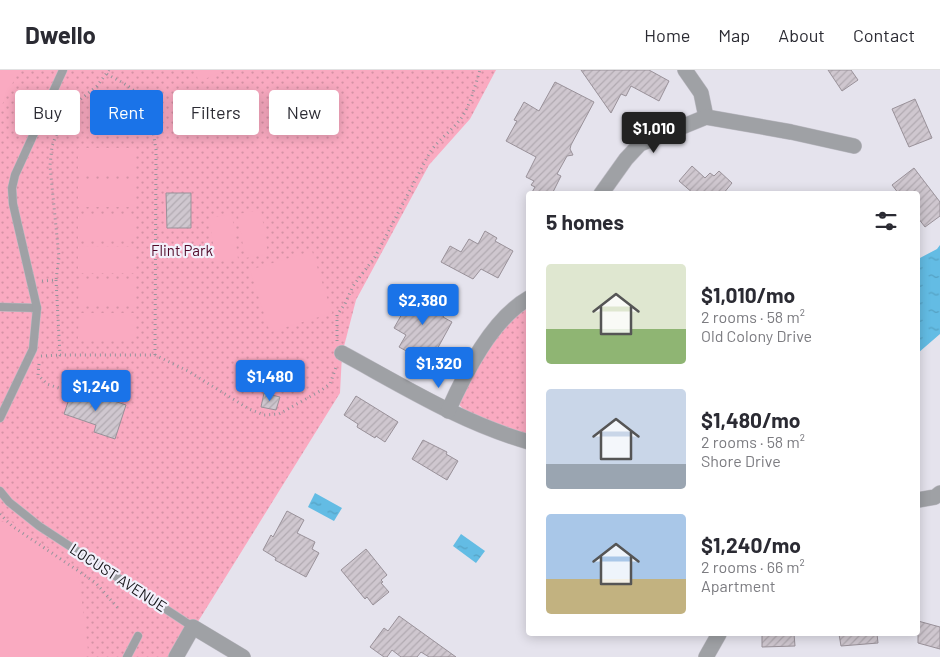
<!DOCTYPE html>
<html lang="en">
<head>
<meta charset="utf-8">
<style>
	body { margin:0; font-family:Barlow,sans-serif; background:#f7f7f7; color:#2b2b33; height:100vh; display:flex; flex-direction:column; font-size:19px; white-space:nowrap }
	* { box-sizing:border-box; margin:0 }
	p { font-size:16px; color:#7c7c81 }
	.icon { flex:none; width:28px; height:28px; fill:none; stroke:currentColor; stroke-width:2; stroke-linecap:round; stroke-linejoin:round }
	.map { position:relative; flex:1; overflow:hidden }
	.panel { position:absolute; left:526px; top:121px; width:394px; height:445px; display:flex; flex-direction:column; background:#fff; border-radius:5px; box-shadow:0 2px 12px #0003 }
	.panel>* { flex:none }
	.guide { position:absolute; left:15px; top:20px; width:436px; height:45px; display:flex; gap:10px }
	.price { position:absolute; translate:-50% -42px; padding:0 11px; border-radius:5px; background:#1a73e8; color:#fff; font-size:16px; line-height:32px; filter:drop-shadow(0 1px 2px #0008) }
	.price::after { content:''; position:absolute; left:50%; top:30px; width:15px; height:11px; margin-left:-8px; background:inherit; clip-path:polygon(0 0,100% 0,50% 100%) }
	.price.current { background:#222; color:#fff }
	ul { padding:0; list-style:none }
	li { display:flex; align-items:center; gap:15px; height:125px; padding:0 20px }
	li span { display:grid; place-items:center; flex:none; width:140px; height:100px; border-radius:5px; color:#555 }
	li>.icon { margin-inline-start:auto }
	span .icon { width:60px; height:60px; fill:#fffc; stroke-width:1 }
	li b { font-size:21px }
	h2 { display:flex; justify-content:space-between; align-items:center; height:60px; padding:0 20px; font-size:21px }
	.pill { padding:0 18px; border-radius:5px; background:#fff; box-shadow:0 2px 12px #0003; font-size:18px; line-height:45px }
	.pill.current { background:#1a73e8; color:#fff }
	header { display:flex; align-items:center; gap:30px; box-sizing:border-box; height:70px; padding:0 25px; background:#fff; border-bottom:1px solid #e1e1e2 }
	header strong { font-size:24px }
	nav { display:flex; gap:28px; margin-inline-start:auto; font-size:18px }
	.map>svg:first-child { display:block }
	.green { fill:url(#green-dots) }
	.pitch { fill:#faaac1 }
	.water { fill:url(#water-ripples) }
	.building { fill:url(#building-hatch); stroke:#999199 }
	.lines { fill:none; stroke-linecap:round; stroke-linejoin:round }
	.service-casing { stroke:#bfbdc6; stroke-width:9 }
	.minor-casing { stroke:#bfbdc6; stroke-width:16 }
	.path { stroke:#96949c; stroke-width:3; stroke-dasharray:1 4; stroke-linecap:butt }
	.service { stroke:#9fa1a5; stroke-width:8 }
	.minor { stroke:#9fa1a5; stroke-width:15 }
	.labels { text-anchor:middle; stroke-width:4.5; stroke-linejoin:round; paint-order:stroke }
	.park-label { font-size:15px; fill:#510928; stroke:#f2f0fb }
	.street-label { font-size:15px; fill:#131216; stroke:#f2f0fb }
</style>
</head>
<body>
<header>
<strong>Dwello</strong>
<nav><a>Home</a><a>Map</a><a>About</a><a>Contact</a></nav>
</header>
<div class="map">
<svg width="940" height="587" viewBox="0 0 940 587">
	<defs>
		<pattern id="green-dots" width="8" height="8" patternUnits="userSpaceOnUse" patternTransform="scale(1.25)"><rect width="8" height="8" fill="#faaac1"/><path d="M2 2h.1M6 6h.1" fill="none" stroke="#d591a5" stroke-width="1.8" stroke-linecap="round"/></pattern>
		<pattern id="water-ripples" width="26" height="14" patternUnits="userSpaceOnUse" patternTransform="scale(1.25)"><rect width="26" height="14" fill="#63bce4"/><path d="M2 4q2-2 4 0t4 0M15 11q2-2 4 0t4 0" fill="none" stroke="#55a1c3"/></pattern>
		<pattern id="building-hatch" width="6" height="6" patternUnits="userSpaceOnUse" patternTransform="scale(1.25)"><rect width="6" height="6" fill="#cfc7cf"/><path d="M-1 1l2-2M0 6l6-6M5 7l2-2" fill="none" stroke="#b1aab1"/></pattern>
	</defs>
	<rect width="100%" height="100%" fill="#e5e3ed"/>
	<g class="green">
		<path d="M0,0H496L470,49L429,95L356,230L342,284L340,323L176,587H0Z"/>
		<path d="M529,232V365C511,359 464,348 457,331L494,265Z"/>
	</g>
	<g class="pitch">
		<path d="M0,0H19L0,39Z"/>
		<path d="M196,0H226L198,12Z"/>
		<rect x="78" y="78" width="57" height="26"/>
		<rect x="78" y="111" width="57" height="26"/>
		<path d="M261,140L268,184L245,188L238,144Z"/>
		<rect x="78" y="144" width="57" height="26"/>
		<path d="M232,144L238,189L216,192L209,148Z"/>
		<path d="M78,176L135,177V203H78Z"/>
		<path d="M312,181L332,243L270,262L250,200Z"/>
		<path d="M79,210H135V236H78Z"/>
		<path d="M79,243H136L135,269H78Z"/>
		<path d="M0,452H12L78,500L88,580L83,587H0Z"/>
	</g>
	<g class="water">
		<path d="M940,175V264L918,283V189L937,179Z"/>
		<path d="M315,423L342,438L334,451L308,437Z"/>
		<path d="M461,464L485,481L476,493L453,476Z"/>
	</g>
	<g class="building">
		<path d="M581,0H649L669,11L659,31L631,16L626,26L621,24L611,43Z"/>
		<path d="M828,0H851L858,10L842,21Z"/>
		<path d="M555,12L594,32L571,75L570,79L573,85L567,86L557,104L561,106L552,124H531L535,117L531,115L534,111L526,107L536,87L506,71L517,51L514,50L524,32L539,41Z"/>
		<path d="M915,29L932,68L909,77L892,39Z"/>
		<path d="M692,96L705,108L710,103L714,106L719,101L732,113L723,124H694L679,111Z"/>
		<path d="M914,98L940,132V146L925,157L918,148V124H899L892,115Z"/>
		<path d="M166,123H191V158H167Z"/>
		<path d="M485,161L497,168L495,171L513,181L498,208L481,199L473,209L441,192L450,176L461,182L469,169L478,174Z"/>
		<path d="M415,221L448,239L443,247L452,252L435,283L423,286L421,289L399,277L406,265L394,258Z"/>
		<path d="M73,317L126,335L115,369L94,362L96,355L64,344Z"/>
		<path d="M264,323L280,327L276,340L261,337Z"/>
		<path d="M356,326L398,352L385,372L376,366L375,368L357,357L358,354L344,345Z"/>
		<path d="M423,370L447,382L446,384L458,391L447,410L412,389Z"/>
		<path d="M287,441L304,450L297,463L315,472L312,479L319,483L306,507L275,490L276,488L263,480L271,465L273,467Z"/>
		<path d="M366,479L387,505L381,510L383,512L381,513L389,522L373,535L367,527L365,529L341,500Z"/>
		<path d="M399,546L456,587H429L421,582L417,587H401L392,580L387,587H384L370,577L384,558L388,561Z"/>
		<path d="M918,551L940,557V579L918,573Z"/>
		<path d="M762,564H794L795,576L762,577Z"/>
		<path d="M839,564H877L878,573L841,576Z"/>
	</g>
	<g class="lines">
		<defs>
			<g id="service">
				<path d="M0,237L37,238"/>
				<path d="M0,348L33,279L37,238L13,134L12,118L15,105L63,0"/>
				<path d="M0,421L9,432L39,456L193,557"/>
				<path d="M127,587L138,566"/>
			</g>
			<g id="minor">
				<path d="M685,0L701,23L706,47"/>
				<path d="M601,124L626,89L640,74L706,47L791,62L854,76"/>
				<path d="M342,283C403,316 462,353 529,372"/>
				<path d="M448,341C465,303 492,249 529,228"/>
				<path d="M918,430L935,427L940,423"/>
				<path d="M176,587L193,557L243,587"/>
				<path d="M706,587L719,564"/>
			</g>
		</defs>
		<use href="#service" class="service-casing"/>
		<use href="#minor" class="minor-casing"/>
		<g class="path">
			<path d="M107,4C115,9 127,14 134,21C149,37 153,59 156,80L155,285"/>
			<path d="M155,182L209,175"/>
			<path d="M56,210L60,285H155L188,301L249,339L264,345L279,344L320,321L330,314L336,297"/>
			<path d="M42,211L56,210L59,187L50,96L52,76L61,52L70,38L97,16L109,0"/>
			<path d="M337,271V245L345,234L353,216L375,187L430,82C439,69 453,60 462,47C471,33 475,16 480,0"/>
			<path d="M41,286L60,285"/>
			<path d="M39,294L38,305L47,314L67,321"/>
			<path d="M0,444L12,456L96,513L118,538"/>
		</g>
		<use href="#service" class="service"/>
		<use href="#minor" class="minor"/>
	</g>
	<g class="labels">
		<g class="park-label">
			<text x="182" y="186">Flint Park</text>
		</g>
		<g class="street-label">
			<text transform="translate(118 508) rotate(33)" y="5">LOCUST AVENUE</text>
		</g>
	</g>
</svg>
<b class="price current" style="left:654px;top:84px">$1,010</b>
<b class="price" style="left:423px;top:256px">$2,380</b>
<b class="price" style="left:439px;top:319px">$1,320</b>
<b class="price" style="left:270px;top:332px">$1,480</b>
<b class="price" style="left:96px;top:342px">$1,240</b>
<div class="guide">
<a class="pill">Buy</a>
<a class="pill current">Rent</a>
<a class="pill">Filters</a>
<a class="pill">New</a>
</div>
<section class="panel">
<h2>5 homes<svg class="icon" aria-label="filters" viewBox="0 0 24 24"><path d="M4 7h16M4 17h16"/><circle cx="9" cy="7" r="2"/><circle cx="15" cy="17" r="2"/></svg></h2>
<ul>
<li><span style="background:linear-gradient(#dfe7d0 65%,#8fb573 0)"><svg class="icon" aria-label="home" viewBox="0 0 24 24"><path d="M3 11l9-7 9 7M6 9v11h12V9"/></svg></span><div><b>$1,010/mo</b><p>2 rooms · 58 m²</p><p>Old Colony Drive</p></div></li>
<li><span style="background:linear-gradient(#c9d6e8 75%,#9aa5b1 0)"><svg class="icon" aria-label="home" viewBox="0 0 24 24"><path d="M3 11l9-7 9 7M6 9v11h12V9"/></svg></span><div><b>$1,480/mo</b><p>2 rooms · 58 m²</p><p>Shore Drive</p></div></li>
<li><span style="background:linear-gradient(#a9c7e8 65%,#c2b280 0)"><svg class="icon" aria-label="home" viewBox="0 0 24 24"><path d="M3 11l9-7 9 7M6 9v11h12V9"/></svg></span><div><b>$1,240/mo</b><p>2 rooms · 66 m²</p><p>Apartment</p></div></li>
</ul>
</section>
</div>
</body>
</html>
